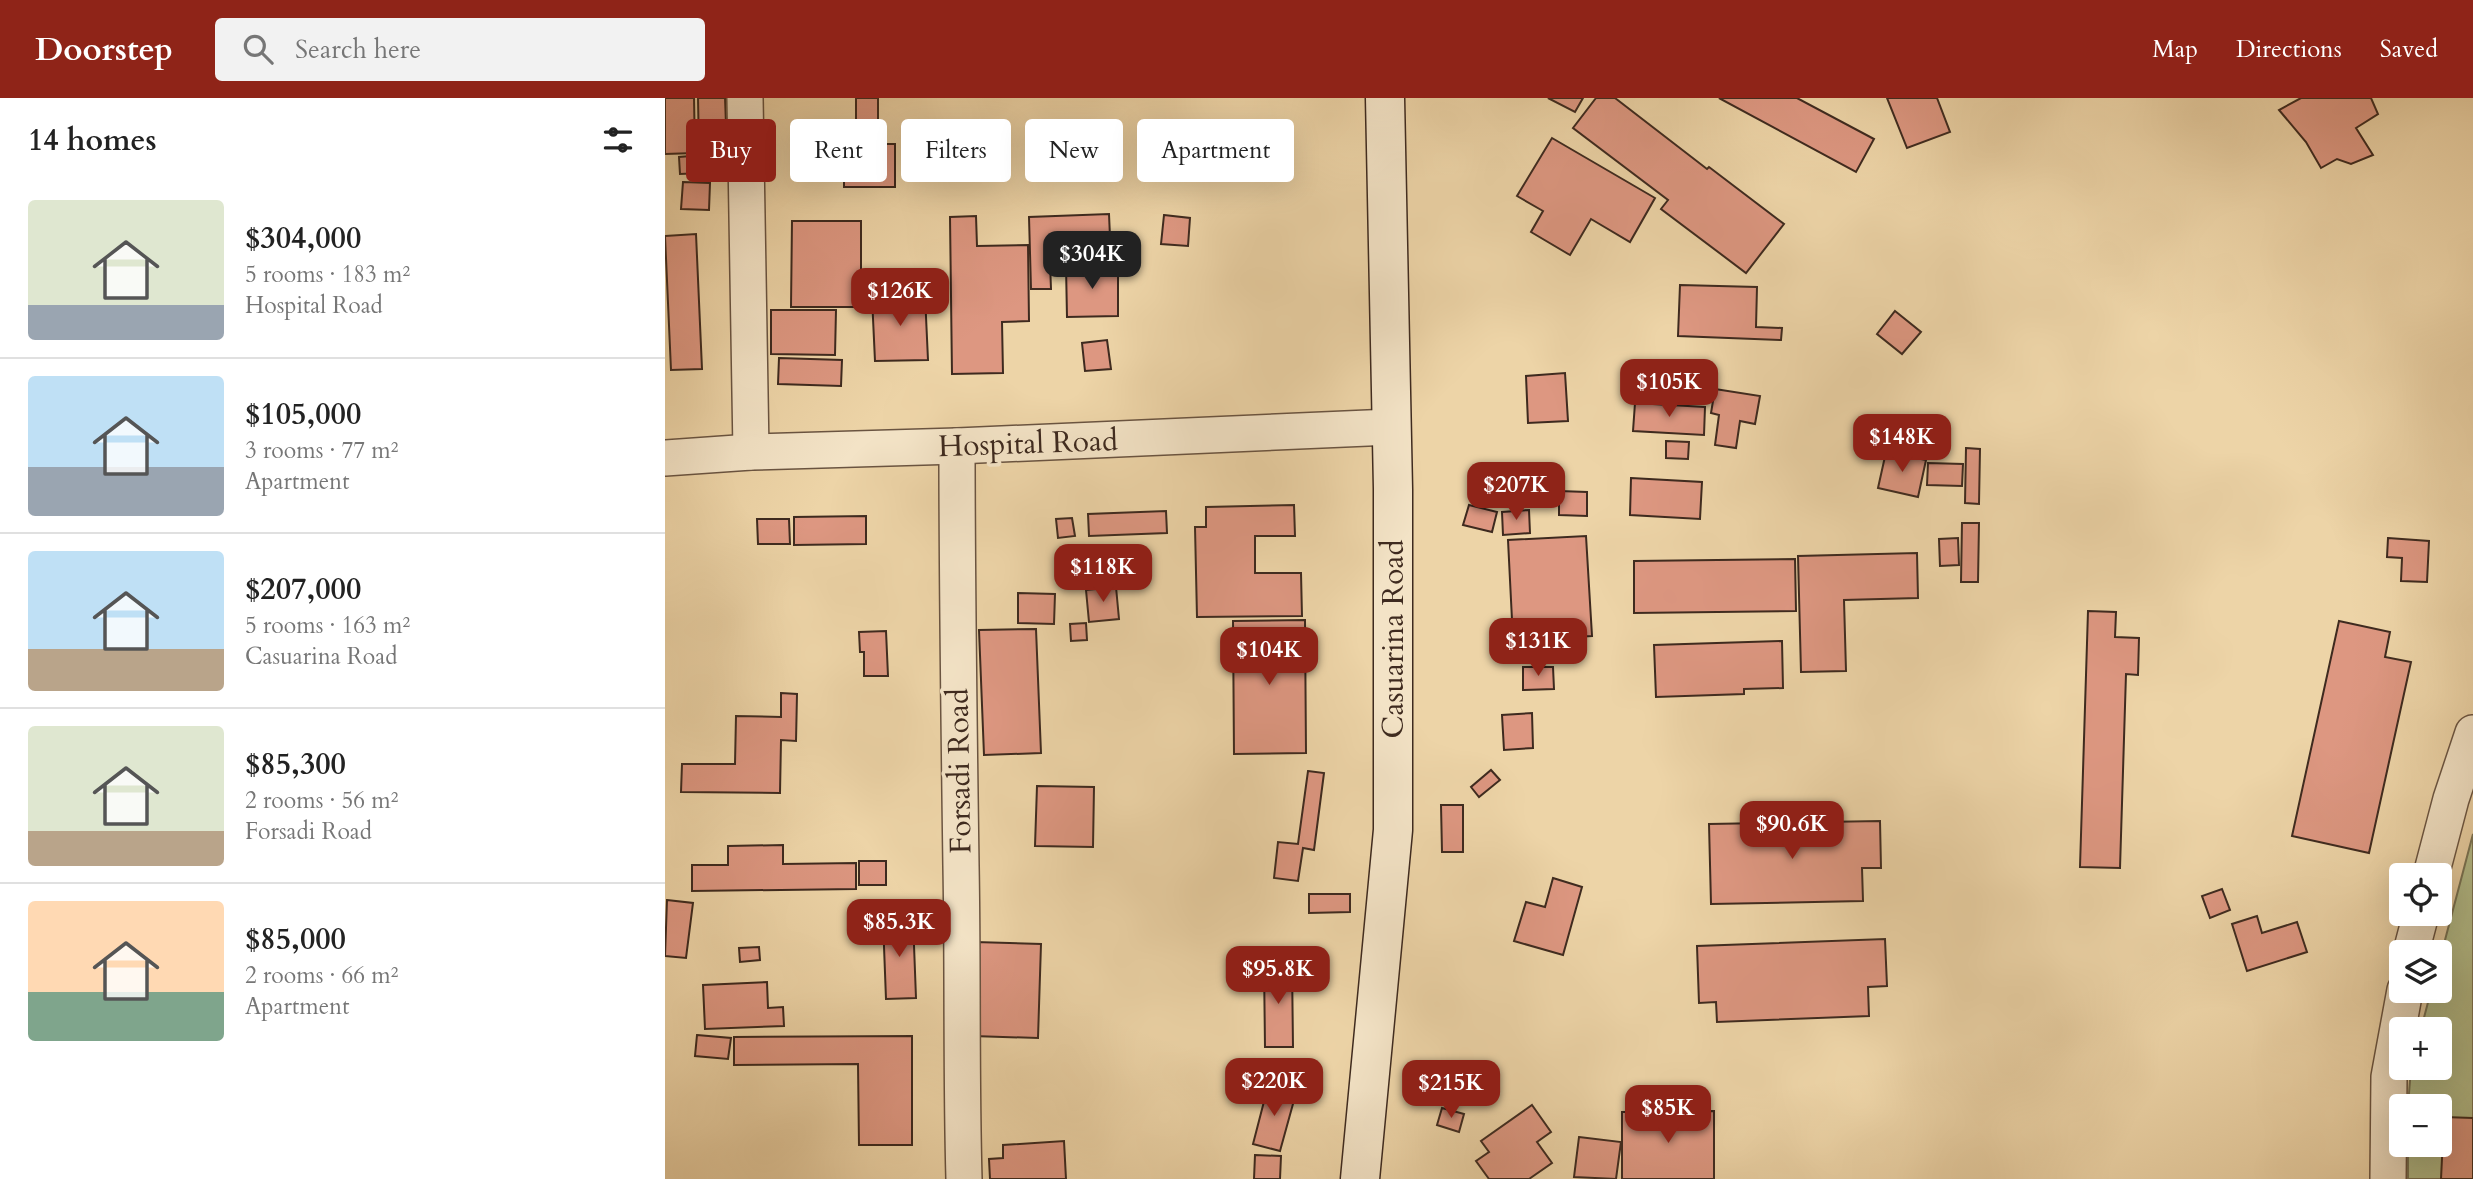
<!DOCTYPE html>
<html lang="en">
<head>
<meta charset="utf-8">
<style>
	body { margin:0; font-family:Cardo,serif; background:#f2f2f2; color:#222; height:100vh; display:flex; flex-direction:column; font-size:26px; white-space:nowrap }
	* { box-sizing:border-box; margin:0 }
	p { font-size:23px; color:#767676 }
	.icon { flex:none; width:38px; height:38px; fill:none; stroke:currentColor; stroke-width:2; stroke-linecap:round; stroke-linejoin:round }
	.map { position:relative; flex:1; overflow:hidden }
	.panel { display:flex; flex-direction:column; background:#fff; width:665px }
	.panel>* { flex:none }
	.top-card { position:absolute; left:21px; top:21px; width:665px; height:63px; display:flex; gap:14px }
	.controls { position:absolute; left:1724px; top:765px; display:grid; gap:14px }
	.controls a { display:grid; place-items:center; width:63px; height:63px; border-radius:7px; background:#fff; box-shadow:0 7px 28px #0002; font-size:35px }
	.price { position:absolute; translate:-50% -60px; padding:0 16px; border-radius:14px; background:#8f2418; color:#fff; font-size:23px; line-height:46px; filter:drop-shadow(0 2px 4px #0008) }
	.price::after { content:''; position:absolute; left:50%; top:42px; width:21px; height:16px; margin-left:-10px; background:inherit; clip-path:polygon(0 0,100% 0,50% 100%) }
	.price.current { background:#222; color:#fff }
	ul { padding:0; list-style:none }
	li { display:flex; align-items:center; gap:21px; height:175px; padding:0 28px }
	li+li { border-top:2px solid #e0e0e0 }
	li span { display:grid; place-items:center; flex:none; width:196px; height:140px; border-radius:7px; color:#555 }
	li>.icon { margin-inline-start:auto }
	span .icon { width:84px; height:84px; fill:#fffc; stroke-width:1 }
	li b { font-size:30px }
	h2 { display:flex; justify-content:space-between; align-items:center; height:84px; padding:0 28px; font-size:30px }
	.pill { padding:0 24px; border-radius:7px; background:#fff; box-shadow:0 7px 28px #0002; font-size:24px; line-height:63px }
	.pill.current { background:#8f2418; color:#fff }
	header { display:flex; align-items:center; gap:42px; box-sizing:border-box; height:98px; padding:0 35px; background:#8f2418; color:#fff }
	header strong { font-size:33px }
	nav { display:flex; gap:38px; margin-inline-start:auto; font-size:24px }
	.search { width:490px; height:63px; background:#f2f2f2; display:flex; align-items:center; gap:18px; box-sizing:border-box; padding:0 24px; border-radius:7px; color:#767676; font-size:26px }
	main { display:flex; flex:1; min-height:0 }
	.map>svg:first-child { display:block }
	.green { fill:#b3be8b; stroke:#787455; stroke-width:2 }
	.building { fill:#dd9781; stroke:#3e2a1f; stroke-width:2 }
	.lines { fill:none; stroke-linecap:round; stroke-linejoin:round }
	.street-casing { stroke:#6a5441; stroke-width:38 }
	.secondary-casing { stroke:#3e2a1f; stroke-width:41 }
	.street { stroke:#f3e3c6; stroke-width:35 }
	.secondary { stroke:#f3e3c6; stroke-width:38 }
	.labels { text-anchor:middle; stroke-width:7; stroke-linejoin:round; paint-order:stroke }
	.street-label { font-size:30px; fill:#3e2a1f; stroke:#f3e3c6 }
</style>
</head>
<body>
<header>
<strong>Doorstep</strong>
<div class="search"><svg class="icon" aria-label="search" viewBox="0 0 24 24"><circle cx="10" cy="10" r="6"/><path d="M15 15l6 6"/></svg>Search here</div>
<nav><a>Map</a><a>Directions</a><a>Saved</a></nav>
</header>
<main>
<section class="panel">
<h2>14 homes<svg class="icon" aria-label="filters" viewBox="0 0 24 24"><path d="M4 7h16M4 17h16"/><circle cx="9" cy="7" r="2"/><circle cx="15" cy="17" r="2"/></svg></h2>
<ul>
<li><span style="background:linear-gradient(#dfe7d0 75%,#9aa5b1 0)"><svg class="icon" aria-label="home" viewBox="0 0 24 24"><path d="M3 11l9-7 9 7M6 9v11h12V9"/></svg></span><div><b>$304,000</b><p>5 rooms · 183 m²</p><p>Hospital Road</p></div></li>
<li><span style="background:linear-gradient(#bfe0f5 65%,#9aa5b1 0)"><svg class="icon" aria-label="home" viewBox="0 0 24 24"><path d="M3 11l9-7 9 7M6 9v11h12V9"/></svg></span><div><b>$105,000</b><p>3 rooms · 77 m²</p><p>Apartment</p></div></li>
<li><span style="background:linear-gradient(#bfe0f5 70%,#b9a48a 0)"><svg class="icon" aria-label="home" viewBox="0 0 24 24"><path d="M3 11l9-7 9 7M6 9v11h12V9"/></svg></span><div><b>$207,000</b><p>5 rooms · 163 m²</p><p>Casuarina Road</p></div></li>
<li><span style="background:linear-gradient(#dfe7d0 75%,#b9a48a 0)"><svg class="icon" aria-label="home" viewBox="0 0 24 24"><path d="M3 11l9-7 9 7M6 9v11h12V9"/></svg></span><div><b>$85,300</b><p>2 rooms · 56 m²</p><p>Forsadi Road</p></div></li>
<li><span style="background:linear-gradient(#ffd9b3 65%,#7fa58c 0)"><svg class="icon" aria-label="home" viewBox="0 0 24 24"><path d="M3 11l9-7 9 7M6 9v11h12V9"/></svg></span><div><b>$85,000</b><p>2 rooms · 66 m²</p><p>Apartment</p></div></li>
</ul>
</section>
<div class="map">
<svg width="1808" height="1081" viewBox="0 0 1808 1081">
	<rect width="100%" height="100%" fill="#edd4a7"/>
	<filter id="stains"><feTurbulence type="fractalNoise" baseFrequency=".00286" numOctaves="4"/><feColorMatrix values="0 0 0 0 .2 0 0 0 0 .09 0 0 0 0 .02 0 0 0 .5 -.17"/></filter>
	<radialGradient id="worn" r=".72"><stop offset=".6" stop-color="#630" stop-opacity="0"/><stop offset="1" stop-color="#630" stop-opacity=".3"/></radialGradient>
	<path class="green" d="M1808,736V1081H1743V1047L1774,1046V1008H1743L1746,970H1774V931H1756L1766,893L1774,892L1775,861Z"/>
	<g class="building">
		<path d="M0,0H29L30,55L0,56Z"/>
		<path d="M33,0H60L62,53H34Z"/>
		<path d="M191,0H213V46H230V89H179V63H166V38L191,37Z"/>
		<path d="M883,0H918L910,14Z"/>
		<path d="M931,0H950L1042,71L1044,69L1119,126L1081,175L996,111L1003,102L908,30Z"/>
		<path d="M1054,0H1132L1209,41L1191,74Z"/>
		<path d="M1222,0H1272L1285,34L1242,50Z"/>
		<path d="M1636,0H1706L1713,16L1691,30L1708,57L1686,66L1672,61L1656,70L1641,44L1614,12Z"/>
		<path d="M887,40L990,100L965,144L926,121L905,157L866,134L878,113L852,98Z"/>
		<path d="M37,57L38,75L15,76L14,59Z"/>
		<path d="M18,84L45,85L44,112L16,111Z"/>
		<path d="M444,116L446,162L385,164L386,191H366L364,119Z"/>
		<path d="M499,117L525,120L523,148L496,146Z"/>
		<path d="M311,118L312,148L363,147L364,223L337,224L338,275L287,276L285,119Z"/>
		<path d="M127,123H196V209H126Z"/>
		<path d="M31,136L37,271L6,272L0,138Z"/>
		<path d="M401,168H453V218L402,219Z"/>
		<path d="M1015,187L1092,189L1091,229L1117,230L1116,242L1013,238Z"/>
		<path d="M260,197L263,262L210,263L207,199Z"/>
		<path d="M106,212H171L170,257L106,256Z"/>
		<path d="M1230,213L1256,234L1237,256L1212,236Z"/>
		<path d="M442,242L446,271L420,273L417,245Z"/>
		<path d="M114,260L177,262L176,288L113,286Z"/>
		<path d="M900,275L903,323L863,325L861,278Z"/>
		<path d="M1050,291L1095,298L1090,326L1075,323L1071,350L1050,347L1054,317L1046,315Z"/>
		<path d="M970,305L1040,309L1039,337L968,333Z"/>
		<path d="M1001,343L1024,344L1023,361L1001,360Z"/>
		<path d="M1301,350L1315,351L1314,406L1300,405Z"/>
		<path d="M1221,354L1261,362L1253,399L1213,390Z"/>
		<path d="M1263,365L1298,366L1297,388L1262,387Z"/>
		<path d="M966,380L1037,384L1035,421L965,417Z"/>
		<path d="M894,393L922,394V418L894,417Z"/>
		<path d="M629,407L630,438H590V475H636L637,518L532,519L530,429H541V409Z"/>
		<path d="M804,407L832,414L827,434L798,427Z"/>
		<path d="M864,412L865,435L838,437L837,414Z"/>
		<path d="M501,413L502,435L424,438L423,416Z"/>
		<path d="M201,418V446L129,447V419Z"/>
		<path d="M407,420L410,438L393,440L391,421Z"/>
		<path d="M92,421H124L125,446H93Z"/>
		<path d="M1297,425H1314L1313,484H1296Z"/>
		<path d="M921,438L927,538L848,542L843,442Z"/>
		<path d="M1293,440L1294,467L1275,468L1274,441Z"/>
		<path d="M1723,440L1764,443L1762,484L1736,483L1737,460L1722,459Z"/>
		<path d="M1252,455L1253,500L1179,502L1181,573L1136,574L1133,458Z"/>
		<path d="M1130,461L1131,513L969,515V463Z"/>
		<path d="M451,489L454,521L424,524L421,492Z"/>
		<path d="M353,495L390,496L389,526L353,525Z"/>
		<path d="M1423,513L1451,514L1450,539L1474,540L1473,577L1461,576L1455,770L1415,769Z"/>
		<path d="M640,522L641,655L569,656L568,523Z"/>
		<path d="M1674,523L1725,534L1720,559L1746,564L1704,755L1627,738Z"/>
		<path d="M421,525L422,542L406,543L405,526Z"/>
		<path d="M371,531L376,655L319,657L314,532Z"/>
		<path d="M221,533L223,578H199V554H195L194,534Z"/>
		<path d="M1117,543L1118,590L1079,591V596L991,599L989,547Z"/>
		<path d="M858,569H888L889,591L858,592Z"/>
		<path d="M116,595L132,596L131,643L116,642L115,695L16,694L17,666H70L71,618L116,619Z"/>
		<path d="M867,615L868,650L839,652L837,617Z"/>
		<path d="M826,672L835,682L814,699L806,689Z"/>
		<path d="M643,673L659,675L649,752L638,750L633,783L609,780L613,744L633,746Z"/>
		<path d="M372,688L429,689L428,749L370,748Z"/>
		<path d="M776,707H798V754H777Z"/>
		<path d="M1215,723L1216,770H1197L1198,803L1046,806L1044,726Z"/>
		<path d="M118,747V766L191,765V791L27,793V767H63V748Z"/>
		<rect x="194" y="763" width="27" height="24"/>
		<path d="M888,780L917,789L898,857L849,843L861,804L880,809Z"/>
		<path d="M1557,791L1565,812L1545,820L1537,798Z"/>
		<path d="M644,796H685V814L644,815Z"/>
		<path d="M2,802L28,805L21,860L0,858Z"/>
		<path d="M1592,818L1597,835L1632,824L1642,854L1582,873L1567,826Z"/>
		<path d="M248,821L251,900L221,901L218,822Z"/>
		<path d="M1220,841L1222,888L1203,889L1204,918L1052,924L1051,904L1034,905L1032,848Z"/>
		<path d="M310,844L376,846L373,940L308,938Z"/>
		<path d="M94,849L95,862L75,864L74,850Z"/>
		<path d="M599,866H627L628,949H600Z"/>
		<path d="M102,884L103,910L118,909L119,928L40,931L38,887Z"/>
		<path d="M32,937L66,940L63,961L30,958Z"/>
		<path d="M247,938V1047H194L193,966L69,967V939Z"/>
		<path d="M603,988L631,995L615,1053L588,1046Z"/>
		<path d="M867,1007L886,1034L872,1044L887,1065L864,1081H824L811,1063L824,1054L816,1043Z"/>
		<path d="M777,1010L799,1016L794,1034L772,1027Z"/>
		<path d="M1049,1013V1081H957V1014Z"/>
		<path d="M1779,1019L1808,1020V1081H1776Z"/>
		<path d="M914,1039L956,1044L951,1081L909,1079Z"/>
		<path d="M399,1043L401,1081H325L324,1061L338,1060V1047Z"/>
		<path d="M590,1057L616,1058L615,1081H589Z"/>
	</g>
	<g class="lines">
		<defs>
			<g id="street">
				<path d="M80,0L86,354"/>
				<path d="M292,348C292,488 294,628 296,768C298,872 296,977 299,1081"/>
				<path d="M0,360L86,354L292,348L726,329"/>
				<path d="M1766,777L1786,701L1808,635"/>
				<path d="M1746,854L1756,816"/>
				<path d="M1723,1081L1724,979L1740,892"/>
			</g>
			<path id="secondary" d="M695,1081L728,732V391L720,0"/>
		</defs>
		<use href="#street" class="street-casing"/>
		<use href="#secondary" class="secondary-casing"/>
		<use href="#street" class="street"/>
		<use href="#secondary" class="secondary"/>
	</g>
	<g class="labels">
		<g class="street-label">
			<text transform="translate(363 345) rotate(-2)" y="10">Hospital Road</text>
			<text transform="translate(728 541) rotate(-90)" y="10">Casuarina Road</text>
			<text transform="translate(294 673) rotate(-91)" y="10">Forsadi Road</text>
		</g>
	</g>
	<rect width="100%" height="100%" filter="url(#stains)"/>
	<rect width="100%" height="100%" fill="url(#worn)"/>
</svg>
<div class="controls">
<a><svg class="icon" aria-label="locate" viewBox="0 0 24 24"><circle cx="12" cy="12" r="6"/><path d="M12 2v4M12 18v4M2 12h4M18 12h4"/></svg></a>
<a><svg class="icon" aria-label="layers" viewBox="0 0 24 24"><path d="M12 4l9 5-9 5-9-5zM3 14l9 5 9-5"/></svg></a>
<a>+</a>
<a>−</a>
</div>
<b class="price current" style="left:427px;top:193px">$304K</b>
<b class="price" style="left:235px;top:230px">$126K</b>
<b class="price" style="left:1004px;top:321px">$105K</b>
<b class="price" style="left:1237px;top:376px">$148K</b>
<b class="price" style="left:851px;top:424px">$207K</b>
<b class="price" style="left:438px;top:506px">$118K</b>
<b class="price" style="left:873px;top:580px">$131K</b>
<b class="price" style="left:604px;top:589px">$104K</b>
<b class="price" style="left:1127px;top:763px">$90.6K</b>
<b class="price" style="left:234px;top:861px">$85.3K</b>
<b class="price" style="left:613px;top:908px">$95.8K</b>
<b class="price" style="left:609px;top:1020px">$220K</b>
<b class="price" style="left:786px;top:1022px">$215K</b>
<b class="price" style="left:1003px;top:1047px">$85K</b>
<div class="top-card">
<a class="pill current">Buy</a>
<a class="pill">Rent</a>
<a class="pill">Filters</a>
<a class="pill">New</a>
<a class="pill">Apartment</a>
</div>
</div>
</main>
</body>
</html>
